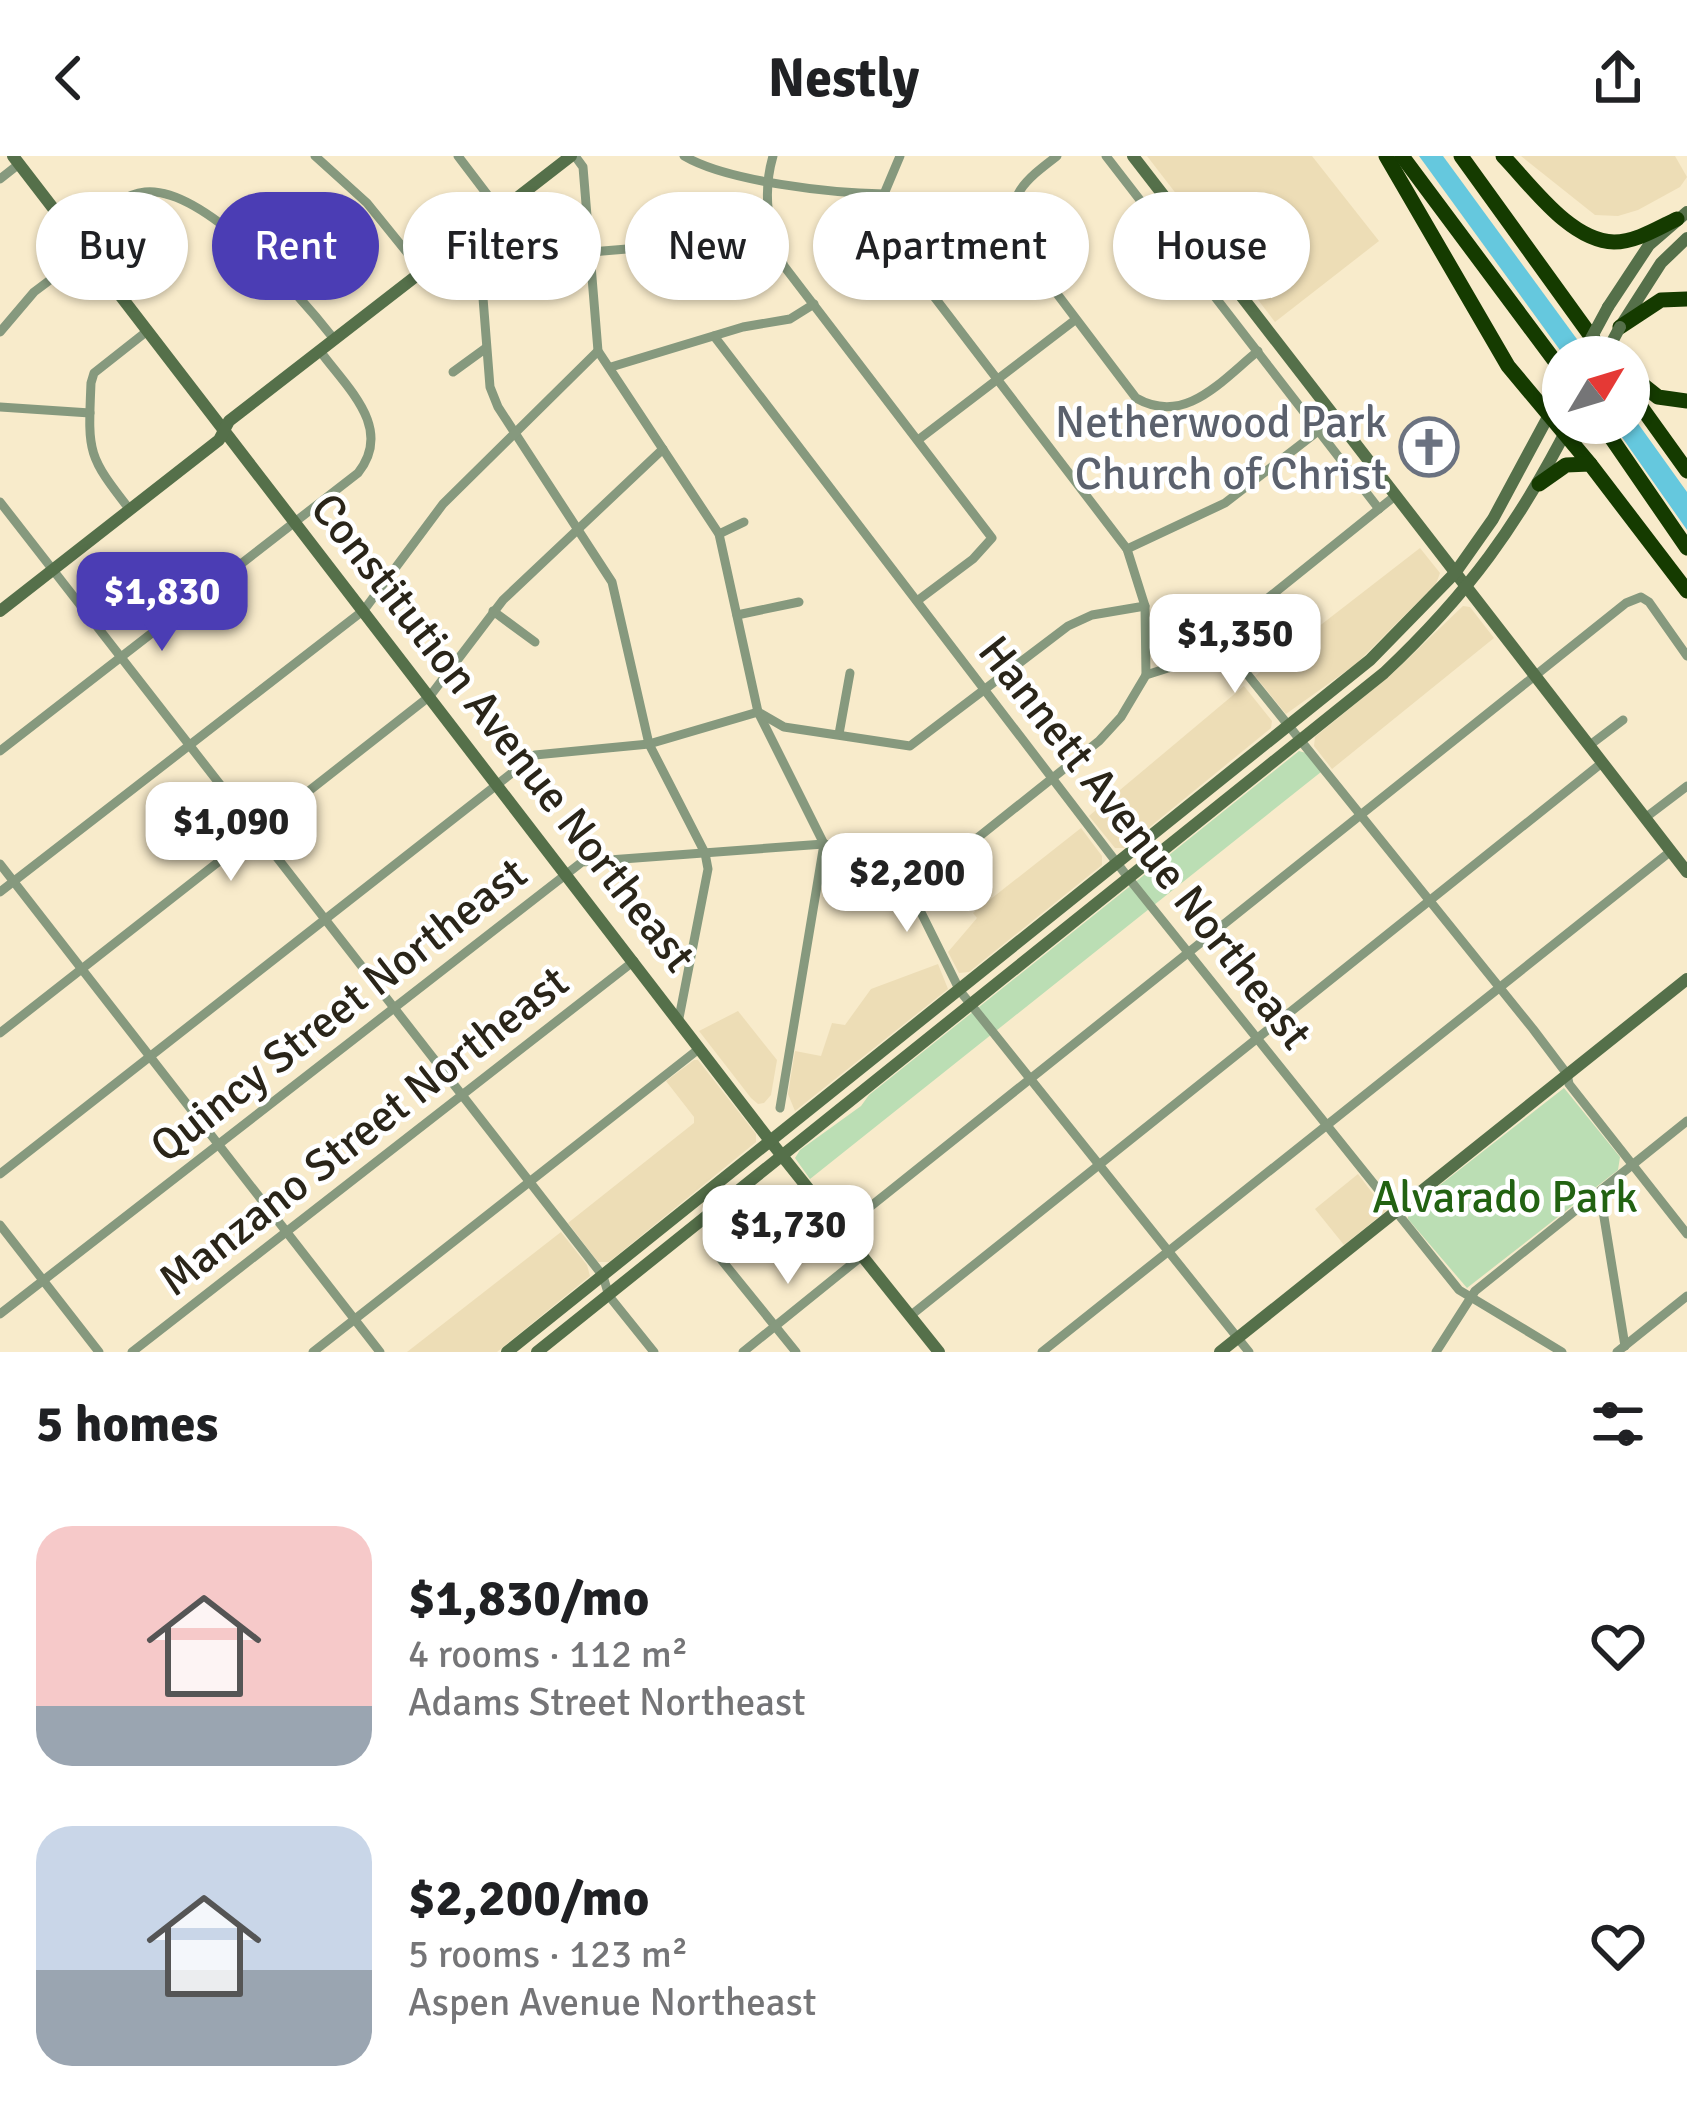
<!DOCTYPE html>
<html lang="en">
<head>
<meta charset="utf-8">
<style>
	body { margin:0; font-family:Signika,sans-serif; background:#f6f6f6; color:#202124; height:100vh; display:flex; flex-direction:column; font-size:45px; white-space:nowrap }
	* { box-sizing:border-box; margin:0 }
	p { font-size:39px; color:#757577 }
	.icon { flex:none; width:66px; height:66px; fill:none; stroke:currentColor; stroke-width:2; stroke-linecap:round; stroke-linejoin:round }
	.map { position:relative; height:1196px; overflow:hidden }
	.side { display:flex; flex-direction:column; background:#fff; flex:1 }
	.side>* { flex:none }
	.top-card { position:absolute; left:36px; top:36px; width:1617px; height:108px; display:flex; gap:24px }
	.needle { width:78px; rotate:52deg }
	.controls { position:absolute; left:1542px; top:180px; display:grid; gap:24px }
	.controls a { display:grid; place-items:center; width:108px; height:108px; border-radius:50%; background:#fff; box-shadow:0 3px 9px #0004; font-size:60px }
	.price { position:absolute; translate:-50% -102px; padding:0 27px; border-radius:24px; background:#fff; color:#222; font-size:39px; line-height:78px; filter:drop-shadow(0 3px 6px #0008) }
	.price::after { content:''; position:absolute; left:50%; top:72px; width:36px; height:27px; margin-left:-18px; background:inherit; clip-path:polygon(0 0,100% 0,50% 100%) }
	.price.on { background:#4b3db4; color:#fff }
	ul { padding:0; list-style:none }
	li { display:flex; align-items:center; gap:36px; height:300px; padding:0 36px }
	li span { display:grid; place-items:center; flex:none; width:336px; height:240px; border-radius:36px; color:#555 }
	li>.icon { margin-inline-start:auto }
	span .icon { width:144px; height:144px; fill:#fffc; stroke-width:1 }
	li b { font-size:51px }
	h2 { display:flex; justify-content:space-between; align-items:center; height:144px; padding:0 36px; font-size:51px }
	.chip { padding:0 42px; border-radius:54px; background:#fff; box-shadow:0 3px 9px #0004; font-size:42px; line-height:108px }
	.chip.on { background:#4b3db4; color:#fff }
	header { display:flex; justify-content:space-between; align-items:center; height:156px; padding:0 36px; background:#fff; font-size:54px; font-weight:700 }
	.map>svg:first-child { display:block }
	.built { fill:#edddb6 }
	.green { fill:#bbdeb4 }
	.water { fill:#65c8de }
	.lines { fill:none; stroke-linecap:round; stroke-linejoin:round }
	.street { stroke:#86997e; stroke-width:9 }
	.secondary { stroke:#55704a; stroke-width:12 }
	.highway { stroke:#153b00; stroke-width:15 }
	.secondary-bridge { stroke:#55704a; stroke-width:12 }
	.labels { text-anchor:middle; stroke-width:9; stroke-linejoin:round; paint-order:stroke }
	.worship-label { font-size:45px; fill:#5b616d; stroke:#fff; text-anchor:end }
	.street-label { font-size:45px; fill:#2a2519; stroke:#fff }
	.park-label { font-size:45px; fill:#226212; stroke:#fff }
</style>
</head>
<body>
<header><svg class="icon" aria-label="back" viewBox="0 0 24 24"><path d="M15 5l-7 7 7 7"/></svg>Nestly<svg class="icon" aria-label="share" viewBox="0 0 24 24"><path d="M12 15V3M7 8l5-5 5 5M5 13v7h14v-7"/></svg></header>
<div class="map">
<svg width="1687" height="1196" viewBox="0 0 1687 1196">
	<rect width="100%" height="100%" fill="#f8ebcb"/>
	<g class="built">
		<path d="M1147,0H1312L1379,85L1275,166Z"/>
		<path d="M1521,0H1675L1687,21L1680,31L1638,54L1618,60L1595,59Z"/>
		<path d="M1420,392L1440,417L1436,428L1356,508L1286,558L1255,520Z"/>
		<path d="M1463,450L1470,451L1494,482L1332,613L1314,590L1315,581L1394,516Z"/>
		<path d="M1244,530L1272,565L1271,572L1124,692H1115L1089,660Z"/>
		<path d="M1081,672L1102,700V709L969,816L959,817L948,796L977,762L973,757Z"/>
		<path d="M938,808L948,833L795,955L788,938L795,895L821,900L832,867L845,869L871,833Z"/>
		<path d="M738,855L777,904L771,939L764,947L758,948L751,942L699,875Z"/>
		<path d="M694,904H698L756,978V986L609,1106H598L568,1067L694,967V961L666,925Z"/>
		<path d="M1358,1018L1386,1055L1344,1089L1315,1053Z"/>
		<path d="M561,1076L587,1109L590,1120L497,1196H407Z"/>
	</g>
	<g class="green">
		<path d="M1299,595L1306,597L1321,616L810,1023L795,1002L800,994L861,950L869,939Z"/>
		<path d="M1564,932L1620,1001L1618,1014L1467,1132L1408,1063V1054Z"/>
	</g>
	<g class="water">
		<path d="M1419,0H1443L1590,201H1565Z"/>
		<path d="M1629,255L1687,336V374L1612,267H1629Z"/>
	</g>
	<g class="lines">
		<g class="street">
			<path d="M315,0L367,47L422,115"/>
			<path d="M458,0L499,54"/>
			<path d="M575,0L583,11L598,195L719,378L758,556L824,688L780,952"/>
			<path d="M684,0C728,26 832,37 884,38"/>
			<path d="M773,0C762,38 768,73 784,110L992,382L973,403L917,445"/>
			<path d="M900,0L884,38L890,83L1127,393L1145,450L1146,519"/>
			<path d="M1057,0C1027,23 1004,40 1014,81L1136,242C1185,270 1221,225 1258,195"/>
			<path d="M1106,0L1379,353"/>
			<path d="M0,23L19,8"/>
			<path d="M469,78L479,91L490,231L498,251L612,426L649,588L705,697L708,713L679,862"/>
			<path d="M73,79C95,64 118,39 145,36C204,30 301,141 334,183"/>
			<path d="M591,96L663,90"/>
			<path d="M0,176L34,136L86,97"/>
			<path d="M714,180L1130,724L1459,1134L1562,1196"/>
			<path d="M611,211L743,171L790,163L814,148"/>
			<path d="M453,216L486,192"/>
			<path d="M0,251L90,257"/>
			<path d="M918,284L1075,164"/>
			<path d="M0,346L603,1120L609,1140L654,1196"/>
			<path d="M130,354C87,299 88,297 91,227L94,217L146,176"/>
			<path d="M719,378L744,366"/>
			<path d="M1127,393L1225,347L1335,262"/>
			<path d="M493,455L535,486"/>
			<path d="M737,459L799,446"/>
			<path d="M1218,482L1533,873L1567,918L1569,928L1687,1078"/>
			<path d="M839,578L850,517"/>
			<path d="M1590,589L1623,564"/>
			<path d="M0,595L358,317C394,272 347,232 320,195"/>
			<path d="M1645,662L1687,630"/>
			<path d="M895,704L960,835L1249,1196"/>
			<path d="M0,708L380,1196"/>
			<path d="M0,736L364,454L443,348L598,195"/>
			<path d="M0,877L430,540L503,444L663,293"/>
			<path d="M0,1018L535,599L649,588L758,556L784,571L910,590L1068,470L1092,459L1145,450"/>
			<path d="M1596,1039L1603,1055L1625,1190"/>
			<path d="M0,1069L99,1196"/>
			<path d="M841,1074L1626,447L1641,441L1649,446L1687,500"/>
			<path d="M711,1091L796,1196"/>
			<path d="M0,1158L582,706L824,688L941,711L1099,585L1121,561L1146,519L1168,512L1207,491L1395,340"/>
			<path d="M910,1160L1603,606"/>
			<path d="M132,1196L634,805"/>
			<path d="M313,1196L700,892"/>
			<path d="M743,1196L862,1100"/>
			<path d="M1042,1196L1671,695"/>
			<path d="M1436,1196L1475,1135L1687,965"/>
			<path d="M1617,1196L1687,1140"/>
		</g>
		<g class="secondary">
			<path d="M13,0L771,986L939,1196"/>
			<path d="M1133,0L1687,716"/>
			<path d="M1608,151L1649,89L1687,56"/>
			<path d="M1620,171L1661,107L1687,82"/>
			<path d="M0,455L219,284L229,265L571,0"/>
			<path d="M507,1196L1370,504L1455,417L1493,363L1563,233"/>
			<path d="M537,1196L1384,517C1468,438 1518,369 1570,267"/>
			<path d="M1220,1196L1687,823"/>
		</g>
		<g class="highway">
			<path d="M1386,0L1508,210L1590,308"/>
			<path d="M1402,0L1563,216"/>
			<path d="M1461,0L1606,201"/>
			<path d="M1503,0C1531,29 1570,85 1614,86C1636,86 1658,72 1677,63"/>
			<path d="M1620,171L1661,144L1687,143"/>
			<path d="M1629,218L1658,241L1687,245"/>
			<path d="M1629,234L1687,315"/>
			<path d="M1601,267L1687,392"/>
			<path d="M1539,328L1566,309L1590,308L1687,435"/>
		</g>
		<g class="secondary-bridge">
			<path d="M1581,201L1608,151"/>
			<path d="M1604,201L1620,171"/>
		</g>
	</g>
	<defs>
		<symbol id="church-ring" viewBox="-11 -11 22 22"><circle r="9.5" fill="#fff" stroke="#6b7280" stroke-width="1.5"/><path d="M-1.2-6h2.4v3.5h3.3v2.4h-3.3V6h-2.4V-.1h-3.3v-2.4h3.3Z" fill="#6b7280"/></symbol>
	</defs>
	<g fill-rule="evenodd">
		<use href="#church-ring" x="1396" y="258" width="66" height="66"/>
	</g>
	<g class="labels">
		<g class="worship-label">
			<text x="1387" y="281">Netherwood Park<tspan x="1387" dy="52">Church of Christ</tspan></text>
		</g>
		<g class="street-label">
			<text transform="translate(504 576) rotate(52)" y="16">Constitution Avenue Northeast</text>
			<text transform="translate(1146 686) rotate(52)" y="16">Hannett Avenue Northeast</text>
			<text transform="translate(338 853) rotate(-38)" y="16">Quincy Street Northeast</text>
			<text transform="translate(363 974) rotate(-38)" y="16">Manzano Street Northeast</text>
		</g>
		<g class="park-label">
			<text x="1505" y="1056">Alvarado Park</text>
		</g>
	</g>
</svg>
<div class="controls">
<a><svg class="needle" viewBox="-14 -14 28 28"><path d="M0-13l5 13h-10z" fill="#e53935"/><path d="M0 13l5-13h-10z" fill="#757577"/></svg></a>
</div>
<b class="price on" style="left:162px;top:498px">$1,830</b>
<b class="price" style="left:1235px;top:540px">$1,350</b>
<b class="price" style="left:231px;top:728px">$1,090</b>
<b class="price" style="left:907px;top:779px">$2,200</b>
<b class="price" style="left:788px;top:1131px">$1,730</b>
<div class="top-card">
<a class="chip">Buy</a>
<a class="chip on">Rent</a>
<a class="chip">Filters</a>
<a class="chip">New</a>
<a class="chip">Apartment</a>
<a class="chip">House</a>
</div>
</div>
<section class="side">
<h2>5 homes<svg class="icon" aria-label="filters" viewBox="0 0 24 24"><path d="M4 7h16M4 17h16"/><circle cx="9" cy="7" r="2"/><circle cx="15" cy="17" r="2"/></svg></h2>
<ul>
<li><span style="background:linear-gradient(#f6c9c9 75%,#9aa5b1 0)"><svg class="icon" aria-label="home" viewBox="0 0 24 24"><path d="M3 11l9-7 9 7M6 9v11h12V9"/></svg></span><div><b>$1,830/mo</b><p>4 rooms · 112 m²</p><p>Adams Street Northeast</p></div><svg class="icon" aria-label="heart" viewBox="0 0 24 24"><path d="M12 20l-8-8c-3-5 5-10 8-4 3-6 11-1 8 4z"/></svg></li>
<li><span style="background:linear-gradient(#c9d6e8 60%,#9aa5b1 0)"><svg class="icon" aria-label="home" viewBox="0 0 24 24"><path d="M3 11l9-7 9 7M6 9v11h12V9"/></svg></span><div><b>$2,200/mo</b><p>5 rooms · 123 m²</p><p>Aspen Avenue Northeast</p></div><svg class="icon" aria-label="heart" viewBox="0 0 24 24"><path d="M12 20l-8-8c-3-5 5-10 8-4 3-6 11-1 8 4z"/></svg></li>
</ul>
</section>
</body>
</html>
